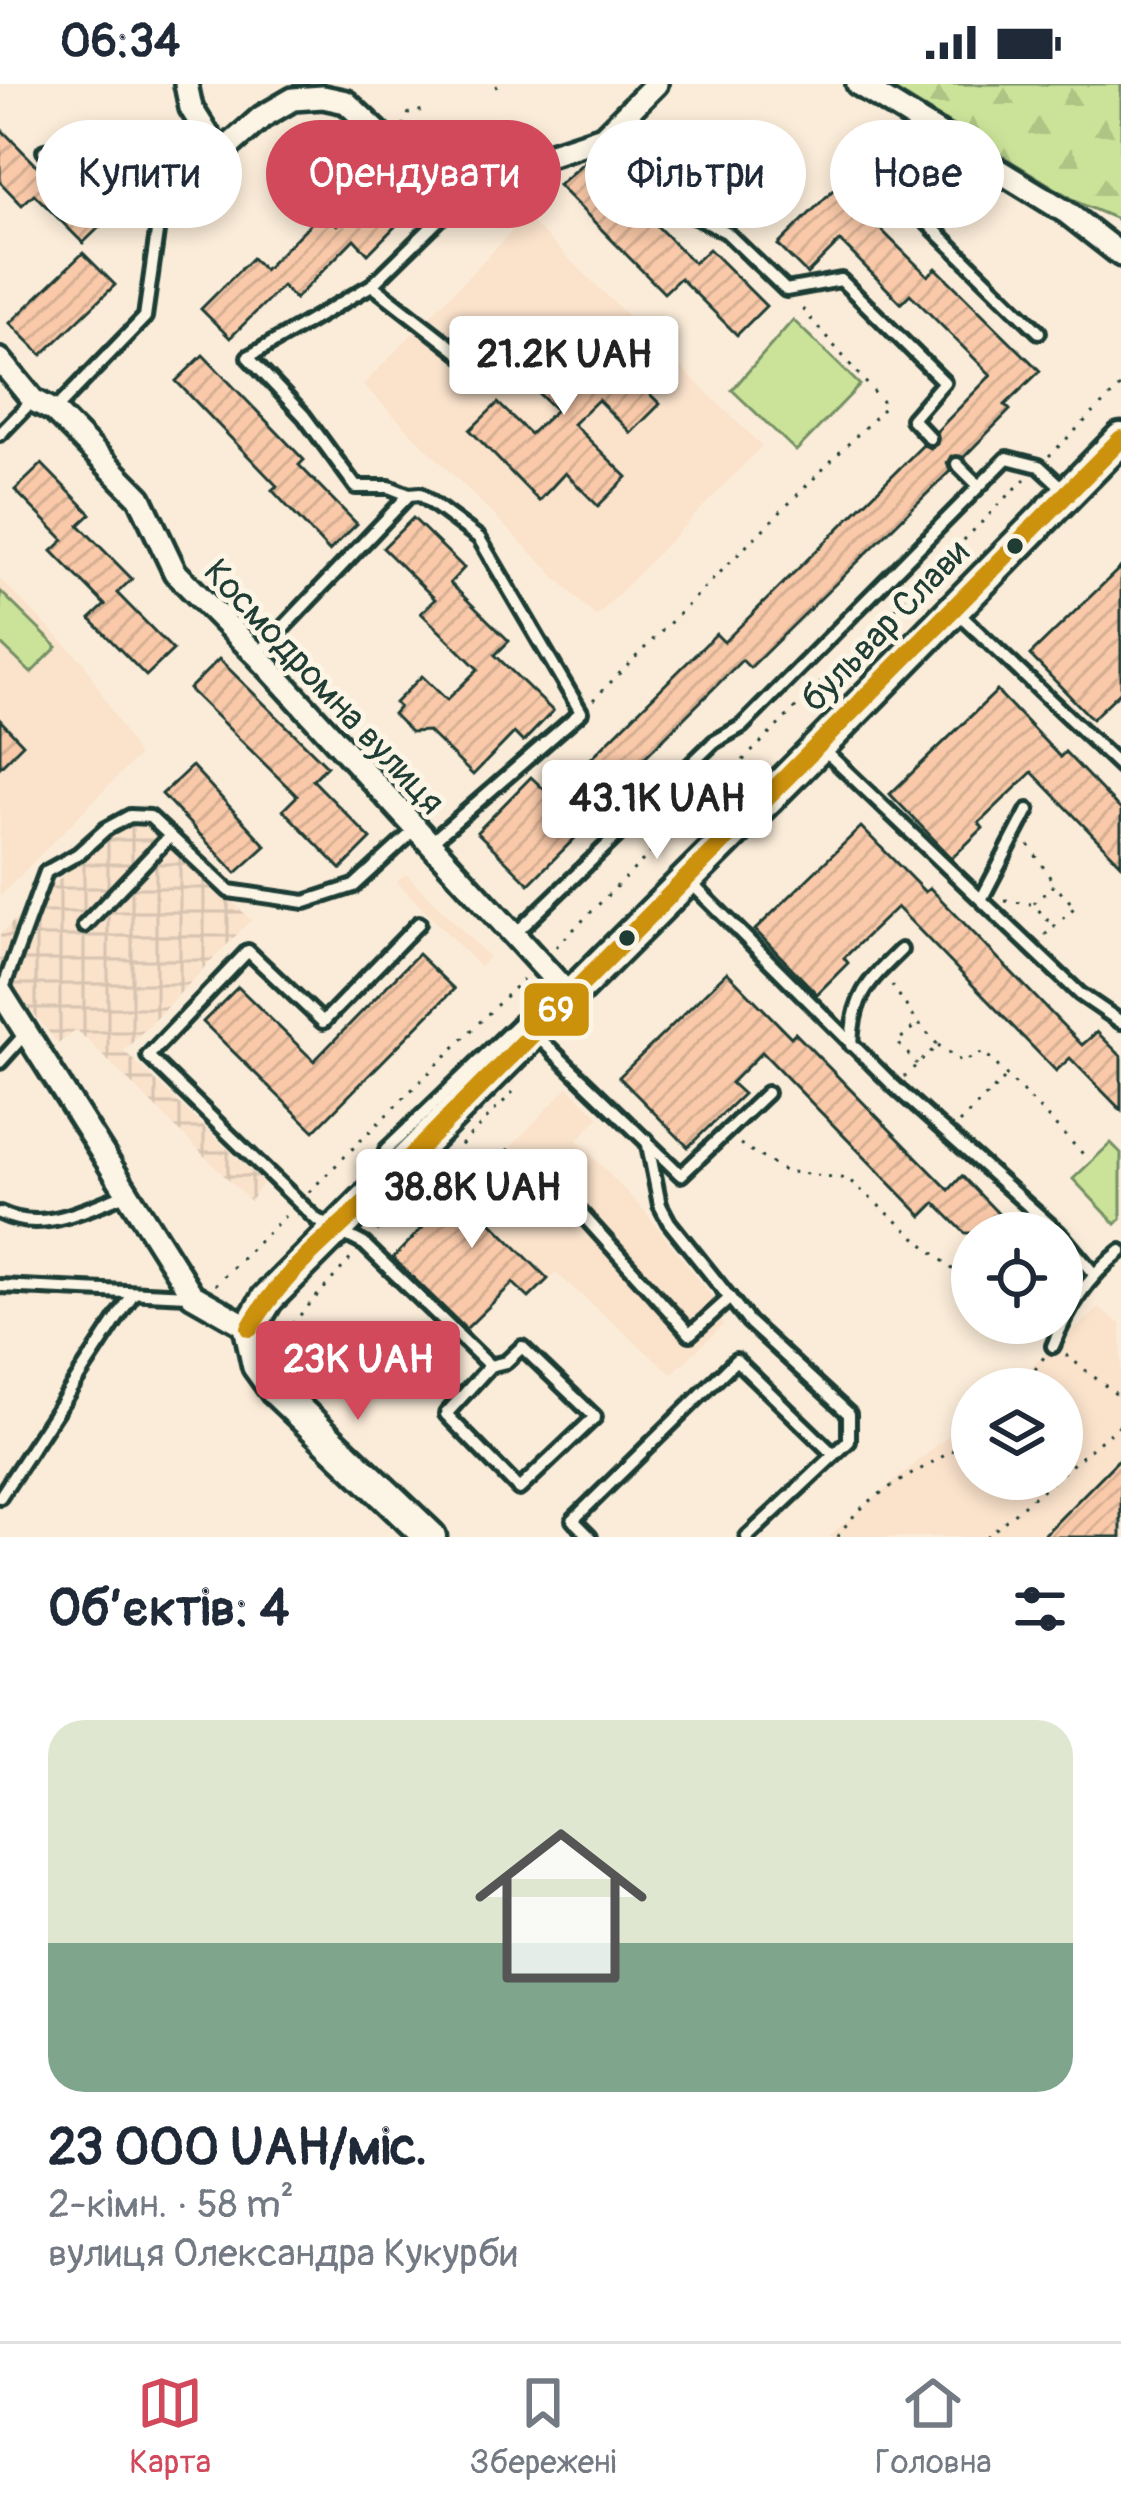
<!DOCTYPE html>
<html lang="uk">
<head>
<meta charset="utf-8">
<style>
	body { margin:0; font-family:Pangolin,sans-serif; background:#f6f6f7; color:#1f2937; height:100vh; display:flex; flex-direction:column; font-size:45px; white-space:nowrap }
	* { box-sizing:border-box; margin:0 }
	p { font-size:39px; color:#747a83 }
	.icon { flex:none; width:66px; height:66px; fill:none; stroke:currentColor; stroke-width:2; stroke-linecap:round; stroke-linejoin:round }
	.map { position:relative; height:1453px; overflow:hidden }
	.panel { display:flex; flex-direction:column; background:#fff; flex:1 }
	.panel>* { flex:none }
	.hud { position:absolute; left:36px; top:36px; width:1050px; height:108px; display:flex; gap:24px }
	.buttons { position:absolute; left:951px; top:1128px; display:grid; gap:24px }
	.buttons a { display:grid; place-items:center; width:132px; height:132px; border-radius:50%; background:#fff; box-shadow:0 6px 18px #0003; font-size:60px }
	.price { position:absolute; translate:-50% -102px; padding:0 27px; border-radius:12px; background:#fff; color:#222; font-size:39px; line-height:78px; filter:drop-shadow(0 3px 6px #0008) }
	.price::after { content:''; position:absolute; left:50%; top:72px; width:36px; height:27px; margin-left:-18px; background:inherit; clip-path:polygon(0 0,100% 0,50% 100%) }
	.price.current { background:#d1495b; color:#fff }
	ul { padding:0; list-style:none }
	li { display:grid; align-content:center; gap:24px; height:636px; padding:0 48px }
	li+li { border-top:3px solid #e0e1e3 }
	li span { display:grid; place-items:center; height:372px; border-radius:36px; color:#555 }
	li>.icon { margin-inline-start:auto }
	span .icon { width:216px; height:216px; fill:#fffc; stroke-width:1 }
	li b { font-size:51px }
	h2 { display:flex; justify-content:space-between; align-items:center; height:144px; padding:0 48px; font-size:51px }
	.chip { padding:0 42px; border-radius:54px; background:#fff; box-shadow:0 6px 18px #0003; font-size:42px; line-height:108px }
	.chip.current { background:#d1495b; color:#fff }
	.status { display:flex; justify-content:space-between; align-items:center; height:84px; padding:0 60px; background:#fff; direction:ltr }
	.status svg { height:33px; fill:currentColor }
	.tabs { display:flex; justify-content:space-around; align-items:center; height:168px; border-top:3px solid #e0e1e3; background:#fff; font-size:33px; color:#747a83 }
	.tabs a { display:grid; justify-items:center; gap:6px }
	.tabs .current { color:#d1495b }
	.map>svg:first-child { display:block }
	.built { fill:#fae2cb }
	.industrial { fill:url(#industrial-grid) }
	.forest { fill:url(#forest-firs); stroke:#759066; stroke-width:3 }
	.green { fill:#cbe399; stroke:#759066; stroke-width:3 }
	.building { fill:url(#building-hatch); stroke:#1f3d34; stroke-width:3 }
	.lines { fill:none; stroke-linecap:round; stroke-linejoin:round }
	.lane-casing { stroke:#1f3d34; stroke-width:20 }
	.street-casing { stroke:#1f3d34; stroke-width:30 }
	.secondary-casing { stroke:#1f3d34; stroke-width:39 }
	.path { stroke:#1f3d34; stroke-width:3; stroke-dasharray:3 9; stroke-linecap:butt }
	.lane { stroke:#fcf5e5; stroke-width:10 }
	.street { stroke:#fcf5e5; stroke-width:21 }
	.secondary { stroke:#fcf5e5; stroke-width:30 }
	.bus-1-casing { stroke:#fcf5e5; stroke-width:27 }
	.bus-1 { stroke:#cc910a; stroke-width:18 }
	.bus-dot { fill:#1f3d34; stroke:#fcf5e5; stroke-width:4.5 }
	.labels { text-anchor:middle; stroke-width:10; stroke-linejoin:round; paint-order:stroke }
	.street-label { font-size:36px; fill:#1f3d34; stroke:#fcf5e5 }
	.line-badge { stroke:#fcf5e5; stroke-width:4.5 }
	.badge-label { font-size:33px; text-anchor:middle; font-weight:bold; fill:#fff }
</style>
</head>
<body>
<div class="status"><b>06:34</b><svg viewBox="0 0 49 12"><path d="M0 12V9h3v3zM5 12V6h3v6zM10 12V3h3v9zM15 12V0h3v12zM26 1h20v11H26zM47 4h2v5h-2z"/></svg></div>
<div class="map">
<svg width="1121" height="1453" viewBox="0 0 1121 1453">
	<defs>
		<pattern id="industrial-grid" width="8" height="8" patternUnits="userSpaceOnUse" patternTransform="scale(3)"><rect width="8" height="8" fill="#fae2cb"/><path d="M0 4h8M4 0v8" fill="none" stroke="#d6c3af"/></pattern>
		<pattern id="forest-firs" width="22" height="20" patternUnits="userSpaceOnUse" patternTransform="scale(3)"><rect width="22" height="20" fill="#cbe399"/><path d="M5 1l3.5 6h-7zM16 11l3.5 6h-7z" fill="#aec484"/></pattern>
		<pattern id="building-hatch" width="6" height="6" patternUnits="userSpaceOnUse" patternTransform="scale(3)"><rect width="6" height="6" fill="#f9c9a9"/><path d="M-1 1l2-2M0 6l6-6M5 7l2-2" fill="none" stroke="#d5ae92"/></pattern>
	</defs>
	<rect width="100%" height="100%" fill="#fbecd9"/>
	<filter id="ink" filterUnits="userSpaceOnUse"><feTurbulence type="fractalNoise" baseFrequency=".00833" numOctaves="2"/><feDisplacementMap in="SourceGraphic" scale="24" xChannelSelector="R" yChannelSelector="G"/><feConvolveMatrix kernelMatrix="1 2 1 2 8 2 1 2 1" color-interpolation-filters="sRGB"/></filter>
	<g filter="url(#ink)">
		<g class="built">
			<path d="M526,133L762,362L596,533L363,301Z"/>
			<path d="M0,495L84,579L138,672L0,812Z"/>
			<path d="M406,790L489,873L480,883L397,798Z"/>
			<path d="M568,1003L599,1033L577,1056L647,1130L714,1215L723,1241L672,1290L556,1189L530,1216L443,1134Z"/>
			<path d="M1100,1224L1121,1241V1453H828L972,1332V1395H1062V1305H1004Z"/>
		</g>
		<path class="industrial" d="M137,723L251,836L124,967L263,1099L250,1117L77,946L58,960L0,887V850Z"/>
		<path class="forest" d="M885,0H1121V137L1081,120Z"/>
		<g class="green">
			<path d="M793,236L860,301L796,367L732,306Z"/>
			<path d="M0,507L57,563L31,589L0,559Z"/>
			<path d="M1111,1059L1121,1069V1135L1116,1140L1073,1095Z"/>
		</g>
		<g class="building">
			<path d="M0,44L49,94L61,83L110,133L83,159L34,110L22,121L0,98Z"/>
			<path d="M589,74L694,179L709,165L766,222L737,251L680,194L664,209L558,101Z"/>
			<path d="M394,84L424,113L368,170L354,155L295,215L282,202L230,254L201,225L252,174L264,186L323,127L337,141Z"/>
			<path d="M837,102L928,192L936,184L1040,287L1005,321L1010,326L964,373L951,372L947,379L950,387L750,584L742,576L578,740L584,745L529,800L477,748L531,693L552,713L716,550L724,558L923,361L931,364L937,360V347L991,291L910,210L901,219L840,157L807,190L778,161Z"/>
			<path d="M83,169L115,201L42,271L10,239Z"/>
			<path d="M529,244L563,278L590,252L660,320L631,349L598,316L573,340L627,393L598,422L565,389L539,417L470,346L498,319L530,350L556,326L501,274Z"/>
			<path d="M203,271L304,376L299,381L357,440L329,467L272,406L277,402L176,297Z"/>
			<path d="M42,380L91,430L79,441L132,495L117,509L173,566L146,592L90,535L105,521L52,467L64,456L15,406Z"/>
			<path d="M413,434L464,484L450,499L509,557L495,571L553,627L523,658L514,649L473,691L428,647L411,648L393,630L399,623L395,619L422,592L447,616L478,585L421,529L435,515L383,464Z"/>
			<path d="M1121,483V607L1092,635L1030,571Z"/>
			<path d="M219,575L327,682L313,696L371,755L341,785L283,726L297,712L189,605Z"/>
			<path d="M997,607L1060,673L1065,668L1121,726V780L1032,688L979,739L983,744L952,774L890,710Z"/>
			<path d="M0,636L23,660L0,683Z"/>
			<path d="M192,682L266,762L236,789L162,710Z"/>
			<path d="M861,743L925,808L930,804L1082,961L1097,948L1121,972V1026L1070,974L1056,987L897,823L844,874L848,879L817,910L755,846Z"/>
			<path d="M418,870L454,905L314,1047L203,938L238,903L314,977Z"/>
			<path d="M727,888L791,953L795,949L949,1106L962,1092L1017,1149H965L935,1119L922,1132L762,968L731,999L743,1010L688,1063L619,993Z"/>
			<path d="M508,1066L527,1084L512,1099L517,1103L487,1134L548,1195L529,1214L513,1199L466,1245L393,1174L438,1128L445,1135Z"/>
			<path d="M1121,1373V1453H1042Z"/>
		</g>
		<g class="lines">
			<defs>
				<g id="lane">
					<path d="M603,53L674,122L726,148L786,206L841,196L944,298L912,335L930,354"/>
					<path d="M955,60L907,119L1039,248"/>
					<path d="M44,67L84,60L110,79L159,134"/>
					<path d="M372,201L490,293"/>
					<path d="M54,327L145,233L159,134L220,70"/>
					<path d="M0,350L33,316"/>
					<path d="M957,380L979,402"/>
					<path d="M409,411L389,403H356L304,332L248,273L372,201L459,116"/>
					<path d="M958,529L1121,683"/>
					<path d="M257,571L409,411L420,410L479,454L581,628L428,761"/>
					<path d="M823,665L1080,910L1121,938"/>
					<path d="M688,796L894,1002L1059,1149"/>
					<path d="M982,814L1028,726"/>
					<path d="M419,839L323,938L248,867L148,972L317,1136L364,1160L490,1282L446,1330L519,1405L595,1333L522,1263L506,1278L490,1282"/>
					<path d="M84,842L170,752"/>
					<path d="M514,851L714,658L742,642L1007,374L1039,382L1065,406"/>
					<path d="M2,907L46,788L78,770L106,745L130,732L150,733L229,807L305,818L354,802L415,746"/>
					<path d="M536,951L681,1091L767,1009"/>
					<path d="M851,961C853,912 867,899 901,866"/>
					<path d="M0,978L26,949"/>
					<path d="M647,1056L660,1121L669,1138L749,1238L849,1330V1357L747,1453"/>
					<path d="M381,1089L386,1066L531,927L545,922"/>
					<path d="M562,1108L690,1250L730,1214"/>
					<path d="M0,1129C44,1150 85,1125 128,1109"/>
					<path d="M1062,1152L1093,1189"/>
					<path d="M0,1202L188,1211"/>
					<path d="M1053,1262C1069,1222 1087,1194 1121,1167"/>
					<path d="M0,1413L133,1210"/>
					<path d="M590,1453L573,1436L736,1276L834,1371"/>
				</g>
				<g id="street">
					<path d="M186,0L191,24L220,70L262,33L293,15L323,13L346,18L445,112L460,115L533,76L603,53L656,0"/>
					<path d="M858,0L1066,128L1121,171"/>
					<path d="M0,276L33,316L54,327L140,414L175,488L257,571L570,912"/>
					<path d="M0,907L192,1211L250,1244"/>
				</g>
				<path id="secondary" d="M430,1453L276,1306L258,1281L250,1244L267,1215L820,662L1121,355"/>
			</defs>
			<use href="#lane" class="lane-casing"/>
			<use href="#street" class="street-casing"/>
			<use href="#secondary" class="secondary-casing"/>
			<g class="path">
				<path d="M495,3L503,0"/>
				<path d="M403,42L409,29L429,25"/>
				<path d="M1049,372L1121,302"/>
				<path d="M593,616L886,322L799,221"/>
				<path d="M1029,761L1053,798"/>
				<path d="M1005,817L1031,820"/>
				<path d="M1045,851L1075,823L1054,801L1033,820L1054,843"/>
				<path d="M556,863L1025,395"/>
				<path d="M892,901L917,938"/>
				<path d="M938,961L962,978L984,968L1084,1071"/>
				<path d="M904,993L938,961L918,939L897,958L917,980"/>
				<path d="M959,1039L1004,995"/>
				<path d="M740,1060L784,1087L848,1095L972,1202"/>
				<path d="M309,1108L523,895"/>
				<path d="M377,1147L513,1008"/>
				<path d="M215,1201L285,1132"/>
				<path d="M1022,1239L1039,1252"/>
				<path d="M1066,1271L1121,1314"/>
				<path d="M289,1276L292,1240L354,1171"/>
				<path d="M1021,1305L1044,1273"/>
				<path d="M1062,1389L1121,1340"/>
				<path d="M838,1453C867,1403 930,1387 972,1352"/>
				<path d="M986,1453L1055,1395"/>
			</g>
			<use href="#lane" class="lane"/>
			<use href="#street" class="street"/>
			<use href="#secondary" class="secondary"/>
			<defs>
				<path id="bus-1" d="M250,1244C281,1189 333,1151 377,1107L1121,355"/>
			</defs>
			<use href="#bus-1" class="bus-1-casing"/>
			<use href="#bus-1" class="bus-1"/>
		</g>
	</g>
	<g class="bus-dot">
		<circle cx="1015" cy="462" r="10"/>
		<circle cx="627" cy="854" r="10"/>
	</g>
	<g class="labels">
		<g class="street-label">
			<text transform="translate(884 541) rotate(-46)" y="13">бульвар Слави</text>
			<text transform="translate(325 602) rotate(47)" y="13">Космодромна вулиця</text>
		</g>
	</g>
	<rect class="line-badge" x="522" y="897" width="69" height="57" rx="12" fill="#cc910a"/>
	<g class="badge-label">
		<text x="556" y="937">69</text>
	</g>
</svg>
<div class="buttons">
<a><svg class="icon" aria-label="locate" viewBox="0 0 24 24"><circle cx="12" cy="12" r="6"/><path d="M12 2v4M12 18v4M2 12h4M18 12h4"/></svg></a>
<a><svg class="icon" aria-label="layers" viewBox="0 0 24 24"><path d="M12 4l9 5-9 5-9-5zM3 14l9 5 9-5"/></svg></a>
</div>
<b class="price" style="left:564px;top:334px">21.2K UAH</b>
<b class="price" style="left:657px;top:778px">43.1K UAH</b>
<b class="price" style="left:472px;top:1167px">38.8K UAH</b>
<b class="price current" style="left:358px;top:1339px">23K UAH</b>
<div class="hud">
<a class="chip">Купити</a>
<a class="chip current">Орендувати</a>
<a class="chip">Фільтри</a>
<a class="chip">Нове</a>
</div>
</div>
<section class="panel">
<h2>Об’єктів: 4<svg class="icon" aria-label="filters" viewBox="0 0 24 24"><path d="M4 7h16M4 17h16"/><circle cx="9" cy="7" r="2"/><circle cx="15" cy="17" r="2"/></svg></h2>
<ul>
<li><span style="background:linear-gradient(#dfe7d0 60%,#7fa58c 0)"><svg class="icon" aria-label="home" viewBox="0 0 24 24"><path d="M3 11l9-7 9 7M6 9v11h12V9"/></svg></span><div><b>23 000 UAH/міс.</b><p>2-кімн. · 58 m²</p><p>вулиця Олександра Кукурби</p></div></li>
</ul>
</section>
<nav class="tabs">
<a class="current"><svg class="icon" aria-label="map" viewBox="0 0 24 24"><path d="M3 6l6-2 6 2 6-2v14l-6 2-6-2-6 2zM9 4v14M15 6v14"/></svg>Карта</a>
<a><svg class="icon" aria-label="saved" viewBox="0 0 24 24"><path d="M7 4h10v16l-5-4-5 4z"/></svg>Збережені</a>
<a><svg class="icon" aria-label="home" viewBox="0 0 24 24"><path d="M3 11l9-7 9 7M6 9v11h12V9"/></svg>Головна</a>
</nav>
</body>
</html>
